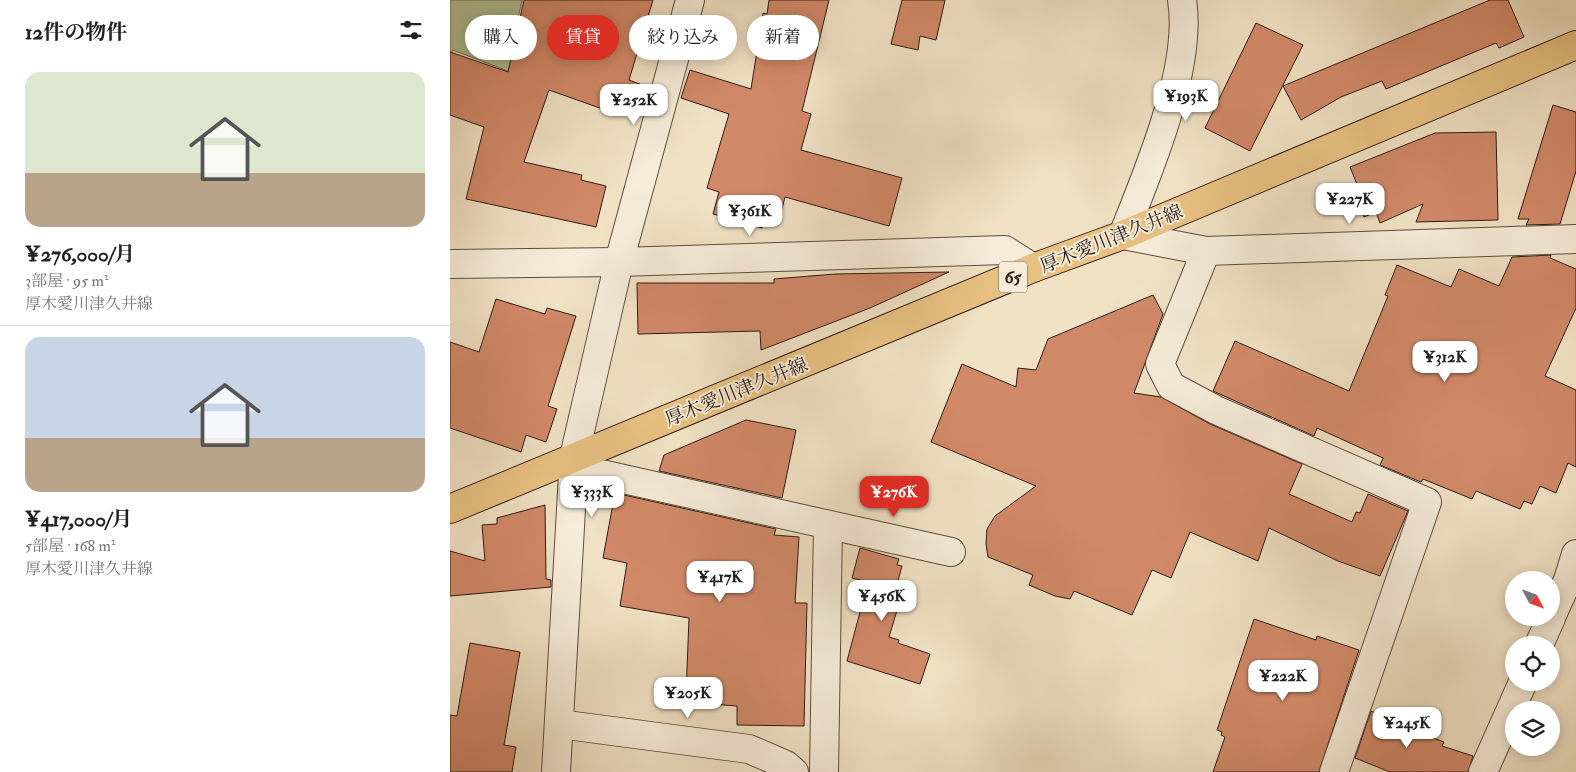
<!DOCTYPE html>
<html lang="ja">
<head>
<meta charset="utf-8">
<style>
	body { margin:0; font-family:"IM FELL Double Pica","Noto Serif JP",serif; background:#f2f2f2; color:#202124; height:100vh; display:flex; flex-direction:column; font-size:19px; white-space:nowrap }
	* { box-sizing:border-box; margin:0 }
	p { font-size:16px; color:#757577 }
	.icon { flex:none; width:28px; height:28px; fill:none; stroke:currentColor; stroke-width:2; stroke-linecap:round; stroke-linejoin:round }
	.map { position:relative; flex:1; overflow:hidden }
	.sheet { display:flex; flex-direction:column; background:#fff; width:450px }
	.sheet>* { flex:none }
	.banner { position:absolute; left:15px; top:15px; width:475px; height:45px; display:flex; gap:10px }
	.needle { width:32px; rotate:131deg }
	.fabs { position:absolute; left:1055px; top:571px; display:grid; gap:10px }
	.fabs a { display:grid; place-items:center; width:55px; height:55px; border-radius:50%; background:#fff; box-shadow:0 2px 12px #0003; font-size:25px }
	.price { position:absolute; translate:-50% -42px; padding:0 11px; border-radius:10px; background:#fff; color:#222; font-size:16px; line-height:32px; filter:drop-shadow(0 1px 2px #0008) }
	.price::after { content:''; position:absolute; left:50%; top:30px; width:15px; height:11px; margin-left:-8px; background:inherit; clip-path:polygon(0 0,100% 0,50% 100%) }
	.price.selected { background:#d93025; color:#fff }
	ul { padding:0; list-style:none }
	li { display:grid; align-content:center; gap:10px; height:265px; padding:0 25px }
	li+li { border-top:1px solid #e0e0e0 }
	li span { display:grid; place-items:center; height:155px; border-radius:15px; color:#555 }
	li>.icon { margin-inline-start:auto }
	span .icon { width:90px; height:90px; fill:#fffc; stroke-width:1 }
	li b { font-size:21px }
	h2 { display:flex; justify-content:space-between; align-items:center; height:60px; padding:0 25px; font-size:21px }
	.pill { padding:0 18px; border-radius:22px; background:#fff; box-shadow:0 2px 12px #0003; font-size:18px; line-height:45px }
	.pill.selected { background:#d93025; color:#fff }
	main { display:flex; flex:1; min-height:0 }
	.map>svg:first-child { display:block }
	.green { fill:#b3c49a; stroke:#707057 }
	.building { fill:#d18968; stroke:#2e1b14 }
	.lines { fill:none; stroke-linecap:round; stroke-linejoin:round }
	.minor-casing { stroke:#5f4d40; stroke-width:30 }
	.tertiary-casing { stroke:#5f4d40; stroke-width:30 }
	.primary-casing { stroke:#2e1b14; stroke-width:30 }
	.minor { stroke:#f6ecd9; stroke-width:28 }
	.tertiary { stroke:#f6ecd9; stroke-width:28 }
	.primary { stroke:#e8c182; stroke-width:28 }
	.labels { text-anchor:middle; stroke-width:4; stroke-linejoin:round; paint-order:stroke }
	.shield { fill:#f6ecd9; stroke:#6a5a4f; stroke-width:1 }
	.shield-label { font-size:18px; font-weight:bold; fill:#2e1b14 }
	.street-label { font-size:19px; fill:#2e1b14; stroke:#f6ecd9 }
</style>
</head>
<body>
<main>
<section class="sheet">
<h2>12件の物件<svg class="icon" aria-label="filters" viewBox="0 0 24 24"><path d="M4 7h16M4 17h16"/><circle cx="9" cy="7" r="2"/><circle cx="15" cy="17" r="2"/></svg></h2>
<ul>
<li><span style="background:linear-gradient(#dfe7d0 65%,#b9a48a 0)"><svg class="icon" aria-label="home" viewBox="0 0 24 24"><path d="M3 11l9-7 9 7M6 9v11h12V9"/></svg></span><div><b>¥276,000/月</b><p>3部屋 · 95 m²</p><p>厚木愛川津久井線</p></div></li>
<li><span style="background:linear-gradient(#c9d6e8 65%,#b9a48a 0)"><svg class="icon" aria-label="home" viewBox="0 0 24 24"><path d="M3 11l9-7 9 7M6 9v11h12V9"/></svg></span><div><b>¥417,000/月</b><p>5部屋 · 168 m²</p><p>厚木愛川津久井線</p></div></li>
</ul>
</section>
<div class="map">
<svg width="1126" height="772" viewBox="0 0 1126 772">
	<rect width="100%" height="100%" fill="#f1e2c5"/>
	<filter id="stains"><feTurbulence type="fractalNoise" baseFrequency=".004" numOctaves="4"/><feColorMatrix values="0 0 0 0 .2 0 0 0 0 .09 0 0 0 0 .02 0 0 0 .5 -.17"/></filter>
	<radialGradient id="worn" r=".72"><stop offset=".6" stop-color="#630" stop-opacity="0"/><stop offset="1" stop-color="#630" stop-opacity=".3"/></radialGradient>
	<path class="green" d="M0,0H72L65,32L81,41L105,89L3,50L0,57Z"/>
	<g class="building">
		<path d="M74,0H203L179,80L195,86L186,112L166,105L164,113L99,90L74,162L132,175L131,180L156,186L146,227L16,199L34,127L0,115V52L58,72Z"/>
		<path d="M319,0H379L352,111L361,114L351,150L452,178L439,226L335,197L331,213L317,209L312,228L263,214L269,192L257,188L279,114L231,98L240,70L301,89L313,13L317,14Z"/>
		<path d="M452,0H495L486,40L470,36L468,50L441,44Z"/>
		<path d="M1040,0H1058L1074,37L1049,48L1046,43L936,89L932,81L891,97L851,120L833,86Z"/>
		<path d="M806,23L853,45L800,151L755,128Z"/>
		<path d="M1103,105L1126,112V171L1110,224L1076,225L1079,219H1068Z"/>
		<path d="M1046,132L1048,220L966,222L973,204L930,223L926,212L914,217L903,190L908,187L900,167L985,133Z"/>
		<path d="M1101,255L1100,258L1126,269V308L1095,376L1126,390V467L1118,463L1106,493L1090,486L1082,504L1074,501L1070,509L1026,491L1022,499L973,479L971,482L930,465L933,458L867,428L864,436L763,391L785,341L899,391L938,296L935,295L947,265L1001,287L1009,269L1049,286L1062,257Z"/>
		<path d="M499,272L420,308L311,350L310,331L188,334L187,283H324V279L385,274Z"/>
		<path d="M703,295L713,314L684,393L711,397L760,424L852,464L839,494L902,522L906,512L910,513L918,494L958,511L930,576L888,561L819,528L808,561L740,532L721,578L702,570L682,615L624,591L620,599L605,596L579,585L583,575L538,557L536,544L537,529L545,516L586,486L481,442L512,364L566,387L568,368L586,370L598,339Z"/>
		<path d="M46,299L95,314L97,308L126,316L98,406L107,409L96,442L76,435L71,452L0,428V342L29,352Z"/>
		<path d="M296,420L346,430L332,498L209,471L214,455Z"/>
		<path d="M165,493L326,529L324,535L349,537L345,603H357L354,726L287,725V706L261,704L262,697L236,695L239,618L170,606L177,563L153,558Z"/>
		<path d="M95,505L96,579L101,580V587L0,596V551L35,561L32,525L47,524V518Z"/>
		<path d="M410,548L449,559L447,565L452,566L444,595L451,597L439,637L449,640L448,643L480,654L470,684L397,661L418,582L402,578Z"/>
		<path d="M804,619L866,640L867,636L909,650L869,772H763L775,737L771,735L772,732L767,730Z"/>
		<path d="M20,643L70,652L54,745L66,747L62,772H0V715L7,716Z"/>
		<path d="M921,711L949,722L948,725L994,742L992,746L1023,756L1018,772H940L905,758Z"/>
	</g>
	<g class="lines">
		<defs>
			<g id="minor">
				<path d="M673,235L756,251L1126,239"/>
				<path d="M756,251L710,364L721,386L766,410L977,502L884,772"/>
				<path d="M0,264L169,262L555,250L583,268"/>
				<path d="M124,468L501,552"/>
				<path d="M1101,617L1118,580L1126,554"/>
				<path d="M1089,645L1101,618"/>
				<path d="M109,724L299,749L336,765L344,772"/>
				<path d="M106,772L124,457L169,262L240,0"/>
				<path d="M374,772L378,525"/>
				<path d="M1033,772L1073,682"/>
			</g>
			<path id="tertiary" d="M673,235C698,172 743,67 732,0"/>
			<path id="primary" d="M0,509L583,268L673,235L1126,45"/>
		</defs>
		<use href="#minor" class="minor-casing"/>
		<use href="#tertiary" class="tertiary-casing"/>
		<use href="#primary" class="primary-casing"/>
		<use href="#minor" class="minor"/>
		<use href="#tertiary" class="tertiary"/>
		<use href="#primary" class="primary"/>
	</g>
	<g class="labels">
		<rect class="shield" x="549" y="261.5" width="28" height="31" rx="4"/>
		<g class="shield-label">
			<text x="563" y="283">65</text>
		</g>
		<g class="street-label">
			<text transform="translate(661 238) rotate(-22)" y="7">厚木愛川津久井線</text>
			<text transform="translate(286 391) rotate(-22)" y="7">厚木愛川津久井線</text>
		</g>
	</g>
	<rect width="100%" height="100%" filter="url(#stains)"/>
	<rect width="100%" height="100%" fill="url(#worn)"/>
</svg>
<div class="fabs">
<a><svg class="needle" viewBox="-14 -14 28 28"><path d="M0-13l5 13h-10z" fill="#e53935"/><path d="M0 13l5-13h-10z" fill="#757577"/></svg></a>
<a><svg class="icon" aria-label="locate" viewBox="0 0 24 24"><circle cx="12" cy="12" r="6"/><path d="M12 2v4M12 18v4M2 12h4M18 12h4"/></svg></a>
<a><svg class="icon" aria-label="layers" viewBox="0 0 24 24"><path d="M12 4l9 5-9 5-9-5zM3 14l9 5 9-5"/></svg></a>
</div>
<b class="price" style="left:736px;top:122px">¥193K</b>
<b class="price" style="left:184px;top:126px">¥252K</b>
<b class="price" style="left:900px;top:225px">¥227K</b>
<b class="price" style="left:300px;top:237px">¥361K</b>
<b class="price" style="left:995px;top:383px">¥312K</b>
<b class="price" style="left:142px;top:518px">¥333K</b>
<b class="price selected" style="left:444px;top:518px">¥276K</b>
<b class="price" style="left:270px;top:603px">¥417K</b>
<b class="price" style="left:432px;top:622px">¥456K</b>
<b class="price" style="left:833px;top:702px">¥222K</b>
<b class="price" style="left:238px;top:719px">¥205K</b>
<b class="price" style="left:957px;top:749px">¥245K</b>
<div class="banner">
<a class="pill">購入</a>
<a class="pill selected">賃貸</a>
<a class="pill">絞り込み</a>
<a class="pill">新着</a>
</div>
</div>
</main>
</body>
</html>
